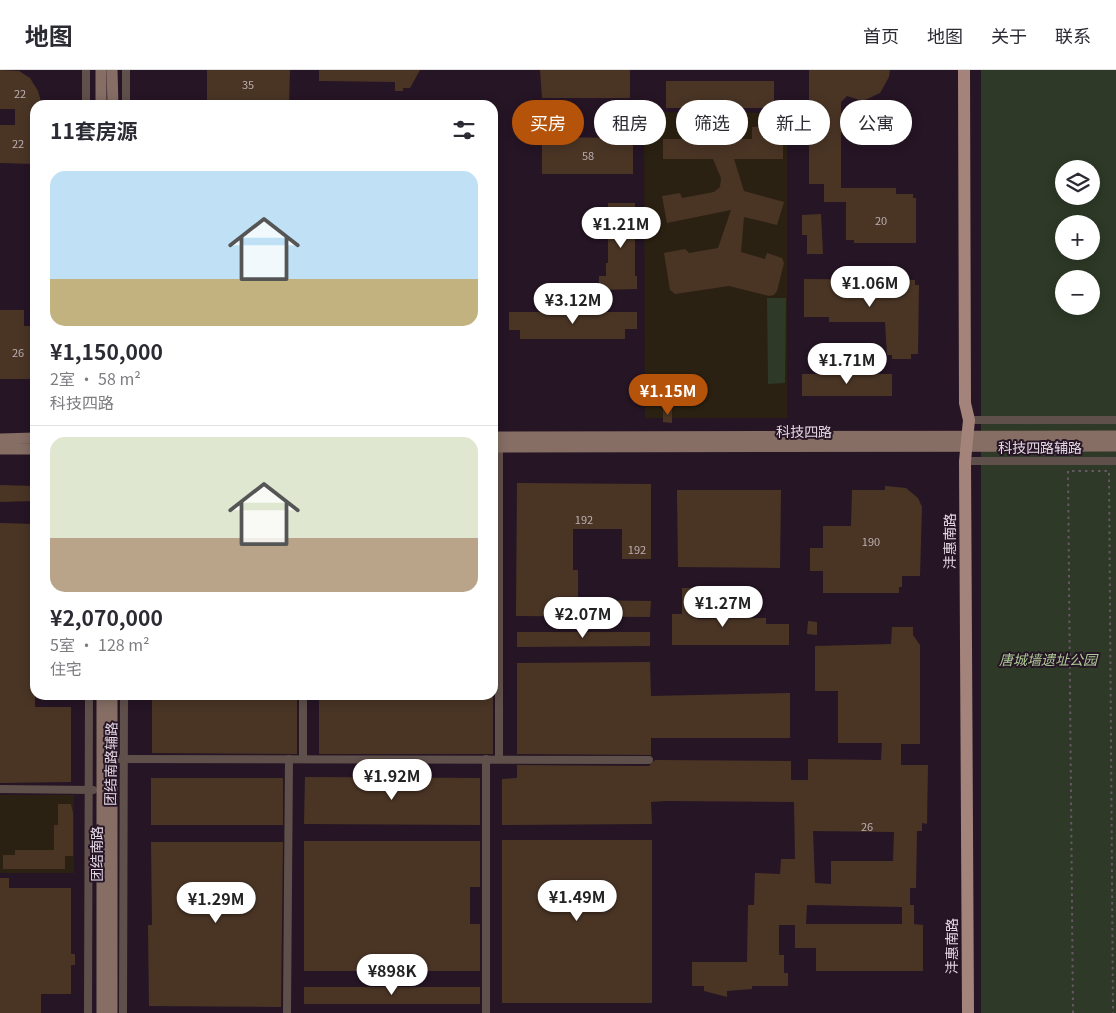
<!DOCTYPE html>
<html lang="zh">
<head>
<meta charset="utf-8">
<style>
	body { margin:0; font-family:Georgia,"Noto Sans SC",serif; background:#f2f2f3; color:#2b2b33; height:100vh; display:flex; flex-direction:column; font-size:19px; white-space:nowrap }
	* { box-sizing:border-box; margin:0 }
	p { font-size:16px; color:#7c7c81 }
	.icon { flex:none; width:28px; height:28px; fill:none; stroke:currentColor; stroke-width:2; stroke-linecap:round; stroke-linejoin:round }
	.map { position:relative; flex:1; overflow:hidden }
	.panel { position:absolute; left:30px; top:30px; width:468px; height:600px; display:flex; flex-direction:column; background:#fff; border-radius:15px; box-shadow:0 2px 12px #0003 }
	.panel>* { flex:none }
	.banner { position:absolute; left:512px; top:30px; width:475px; height:45px; display:flex; gap:10px }
	.controls { position:absolute; left:1055px; top:90px; display:grid; gap:10px }
	.controls a { display:grid; place-items:center; width:45px; height:45px; border-radius:50%; background:#fff; box-shadow:0 2px 12px #0003; font-size:25px }
	.price { position:absolute; translate:-50% -42px; padding:0 11px; border-radius:18px; background:#fff; color:#222; font-size:16px; line-height:32px; filter:drop-shadow(0 1px 2px #0008) }
	.price::after { content:''; position:absolute; left:50%; top:30px; width:15px; height:11px; margin-left:-8px; background:inherit; clip-path:polygon(0 0,100% 0,50% 100%) }
	.price.active { background:#b45309; color:#fff }
	ul { padding:0; list-style:none }
	li { display:grid; align-content:center; gap:10px; height:265px; padding:0 20px }
	li+li { border-top:1px solid #e1e1e2 }
	li span { display:grid; place-items:center; height:155px; border-radius:15px; color:#555 }
	li>.icon { margin-inline-start:auto }
	span .icon { width:90px; height:90px; fill:#fffc; stroke-width:1 }
	li b { font-size:21px }
	h2 { display:flex; justify-content:space-between; align-items:center; height:60px; padding:0 20px; font-size:21px }
	.tag { padding:0 18px; border-radius:22px; background:#fff; box-shadow:0 2px 12px #0003; font-size:18px; line-height:45px }
	.tag.active { background:#b45309; color:#fff }
	header { display:flex; align-items:center; gap:30px; box-sizing:border-box; height:70px; padding:0 25px; background:#fff; border-bottom:1px solid #e1e1e2 }
	header strong { font-size:24px }
	nav { display:flex; gap:28px; margin-inline-start:auto; font-size:18px }
	.map>svg:first-child { display:block }
	.education { fill:#2b2112 }
	.green { fill:#2e3927; fill-rule:evenodd }
	.building { fill:#4a3525; fill-rule:evenodd }
	.lines { fill:none; stroke-linecap:round; stroke-linejoin:round }
	.path { stroke:#665765; stroke-width:2; stroke-dasharray:2.5 4; stroke-linecap:butt }
	.street { stroke:#60504b; stroke-width:8 }
	.secondary { stroke:#866e65; stroke-width:11 }
	.primary { stroke:#a4847a; stroke-width:12 }
	.labels { text-anchor:middle; stroke-width:4; stroke-linejoin:round; paint-order:stroke }
	.number-label { font-size:11px; fill:#bcaeb2 }
	.street-label { font-size:14px; fill:#e2d6e1; stroke:#261525 }
	.park-label { font-size:14px; font-style:italic; fill:#adcc97; stroke:#261525 }
</style>
</head>
<body>
<header>
<strong>地图</strong>
<nav><a>首页</a><a>地图</a><a>关于</a><a>联系</a></nav>
</header>
<div class="map">
<svg width="1116" height="943" viewBox="0 0 1116 943">
	<rect width="100%" height="100%" fill="#261525"/>
	<g class="education">
		<path d="M644,42L787,43V348H645Z"/>
		<rect x="0" y="725" width="74" height="78"/>
	</g>
	<g class="green">
		<path d="M981,0H1116V943H981ZM1064,99H1091V126H1064ZM1064,154H1091V181H1064ZM1064,209H1091V236H1064Z"/>
		<path d="M767,228H786L785,313L768,314Z"/>
	</g>
	<g class="building">
		<path d="M0,0L19,1L30,8L38,21L42,35H35V94L0,93V55H15V39H0Z"/>
		<path d="M207,0H290L289,35H207Z"/>
		<path d="M319,0H420L410,18H403V21H395V12L319,11Z"/>
		<path d="M540,0H630V28H542Z"/>
		<path d="M809,0H890L889,7L880,23L863,31L847,26L841,32V118H896V124H913V128H916V173H854V170H846V132H824V114H809Z"/>
		<rect x="666" y="11" width="108" height="27"/>
		<path d="M774,56V69H783V89H734L744,121L784,132L777,155L744,147L741,182L765,189L767,183L782,188L784,193L777,221L774,225L769,226L729,216L675,224L670,220L664,183L685,179L689,183L718,178L731,140L667,153L662,126L680,123L682,128L714,122L720,117L721,108L713,89H663V69H752V57Z"/>
		<path d="M542,67L633,68V104H542Z"/>
		<path d="M608,133H635V206H637V219L599,220V206H606V193H608Z"/>
		<path d="M821,144L823,184H807V165H802V145Z"/>
		<path d="M804,209L915,210V215H919L918,284H911V289H892V285H887L885,252H829V247H804Z"/>
		<path d="M0,240H24V256H35V309H0Z"/>
		<path d="M509,242H637V259H625V269H520V260H509Z"/>
		<rect x="802" y="304" width="90" height="22"/>
		<path d="M663,339H672V353L663,352Z"/>
		<path d="M517,413L651,414V489H622V459H573V500H578V530L651,531L650,547L516,546Z"/>
		<path d="M0,415L35,416V431L0,432Z"/>
		<path d="M885,416L906,418L918,428L922,437L920,506H902V517H899V523H823V501H810V478H823V456H851L852,420H885Z"/>
		<path d="M677,420H781L780,498L678,497Z"/>
		<path d="M0,453L35,454V637H71V712L0,713Z"/>
		<path d="M682,518H697V549L766,548V554H789V575H672V544H682Z"/>
		<path d="M808,551L817,552V565L807,564Z"/>
		<path d="M892,557H913V565L920,575V674H901V695H928L927,754L922,753V761H917L916,818H910V835H914V854L923,855V901H816V878H795V855H779V885H784V903H788V916H752V919L727,921V927L704,921V916H692V892H747L748,835H754L755,803L780,804L781,789H795L794,732L665,731L651,732L652,754L502,755V709L517,708V695L649,696L655,690L791,691V710H808V689L881,690L882,673H838V621H815V576L891,574ZM813,761L894,762L893,791H831V814L815,813ZM807,835L902,837V854H806Z"/>
		<path d="M517,562H650V576L517,577Z"/>
		<path d="M650,592L651,626L790,623V668H651V685L517,684V593Z"/>
		<path d="M152,625H297V684L152,683Z"/>
		<rect x="319" y="625" width="174" height="59"/>
		<path d="M305,707L480,708V755L304,754Z"/>
		<rect x="151" y="708" width="132" height="47"/>
		<path d="M58,734H71L73,743V786H65V799H3V785H15V780H54V755H58Z"/>
		<rect x="502" y="770" width="150" height="163"/>
		<path d="M304,771H480V817H470V854H480V901H304Z"/>
		<path d="M151,772H283L281,937L149,936L148,855H152Z"/>
		<path d="M0,808H9V818H71V884H75V895H71V924H41V943H0Z"/>
		<rect x="304" y="917" width="176" height="17"/>
	</g>
	<g class="lines">
		<path class="path" d="M1073,943L1068,401H1109L1113,943"/>
		<g class="street">
			<path d="M86,0V35"/>
			<path d="M126,35V0"/>
			<path d="M969,350H1116"/>
			<path d="M499,377V689"/>
			<path d="M965,391H1116"/>
			<path d="M303,625V688"/>
			<path d="M112,689L649,690"/>
			<path d="M0,719L93,720"/>
			<path d="M88,943L89,625"/>
			<path d="M123,943L124,625"/>
			<path d="M287,943L289,689"/>
			<path d="M486,943V689"/>
		</g>
		<g class="secondary">
			<path d="M101,0V35"/>
			<path d="M112,0L113,35"/>
			<path d="M492,367L1116,366"/>
			<path d="M0,369L35,368"/>
			<path d="M492,377L1116,376"/>
			<path d="M0,379H35"/>
			<path d="M102,943V625"/>
			<path d="M112,943V625"/>
		</g>
		<path class="primary" d="M964,0L965,333L969,350L965,391L968,943"/>
	</g>
	<g class="labels">
		<g class="number-label">
			<text x="248" y="19">35</text>
			<text x="20" y="28">22</text>
			<text x="18" y="78">22</text>
			<text x="588" y="90">58</text>
			<text x="881" y="155">20</text>
			<text x="18" y="287">26</text>
			<text x="584" y="454">192</text>
			<text x="871" y="476">190</text>
			<text x="637" y="484">192</text>
			<text x="867" y="761">26</text>
		</g>
		<g class="street-label">
			<text x="804" y="367">科技四路</text>
			<text x="1040" y="383">科技四路辅路</text>
			<text transform="translate(950 471) rotate(-90)" y="5">沣惠南路</text>
			<text transform="translate(111 694) rotate(-89)" y="5">团结南路辅路</text>
			<text transform="translate(97 784) rotate(-90)" y="5">团结南路</text>
			<text transform="translate(952 876) rotate(-90)" y="5">沣惠南路</text>
		</g>
		<g class="park-label">
			<text x="1048" y="595">唐城墙遗址公园</text>
		</g>
	</g>
</svg>
<div class="controls">
<a><svg class="icon" aria-label="layers" viewBox="0 0 24 24"><path d="M12 4l9 5-9 5-9-5zM3 14l9 5 9-5"/></svg></a>
<a>+</a>
<a>−</a>
</div>
<b class="price" style="left:621px;top:179px">¥1.21M</b>
<b class="price" style="left:870px;top:238px">¥1.06M</b>
<b class="price" style="left:573px;top:255px">¥3.12M</b>
<b class="price" style="left:847px;top:315px">¥1.71M</b>
<b class="price active" style="left:668px;top:346px">¥1.15M</b>
<b class="price" style="left:723px;top:558px">¥1.27M</b>
<b class="price" style="left:583px;top:569px">¥2.07M</b>
<b class="price" style="left:392px;top:731px">¥1.92M</b>
<b class="price" style="left:577px;top:852px">¥1.49M</b>
<b class="price" style="left:216px;top:854px">¥1.29M</b>
<b class="price" style="left:392px;top:926px">¥898K</b>
<div class="banner">
<a class="tag active">买房</a>
<a class="tag">租房</a>
<a class="tag">筛选</a>
<a class="tag">新上</a>
<a class="tag">公寓</a>
</div>
<section class="panel">
<h2>11套房源<svg class="icon" aria-label="filters" viewBox="0 0 24 24"><path d="M4 7h16M4 17h16"/><circle cx="9" cy="7" r="2"/><circle cx="15" cy="17" r="2"/></svg></h2>
<ul>
<li><span style="background:linear-gradient(#bfe0f5 70%,#c2b280 0)"><svg class="icon" aria-label="home" viewBox="0 0 24 24"><path d="M3 11l9-7 9 7M6 9v11h12V9"/></svg></span><div><b>¥1,150,000</b><p>2室 · 58 m²</p><p>科技四路</p></div></li>
<li><span style="background:linear-gradient(#dfe7d0 65%,#b9a48a 0)"><svg class="icon" aria-label="home" viewBox="0 0 24 24"><path d="M3 11l9-7 9 7M6 9v11h12V9"/></svg></span><div><b>¥2,070,000</b><p>5室 · 128 m²</p><p>住宅</p></div></li>
</ul>
</section>
</div>
</body>
</html>
